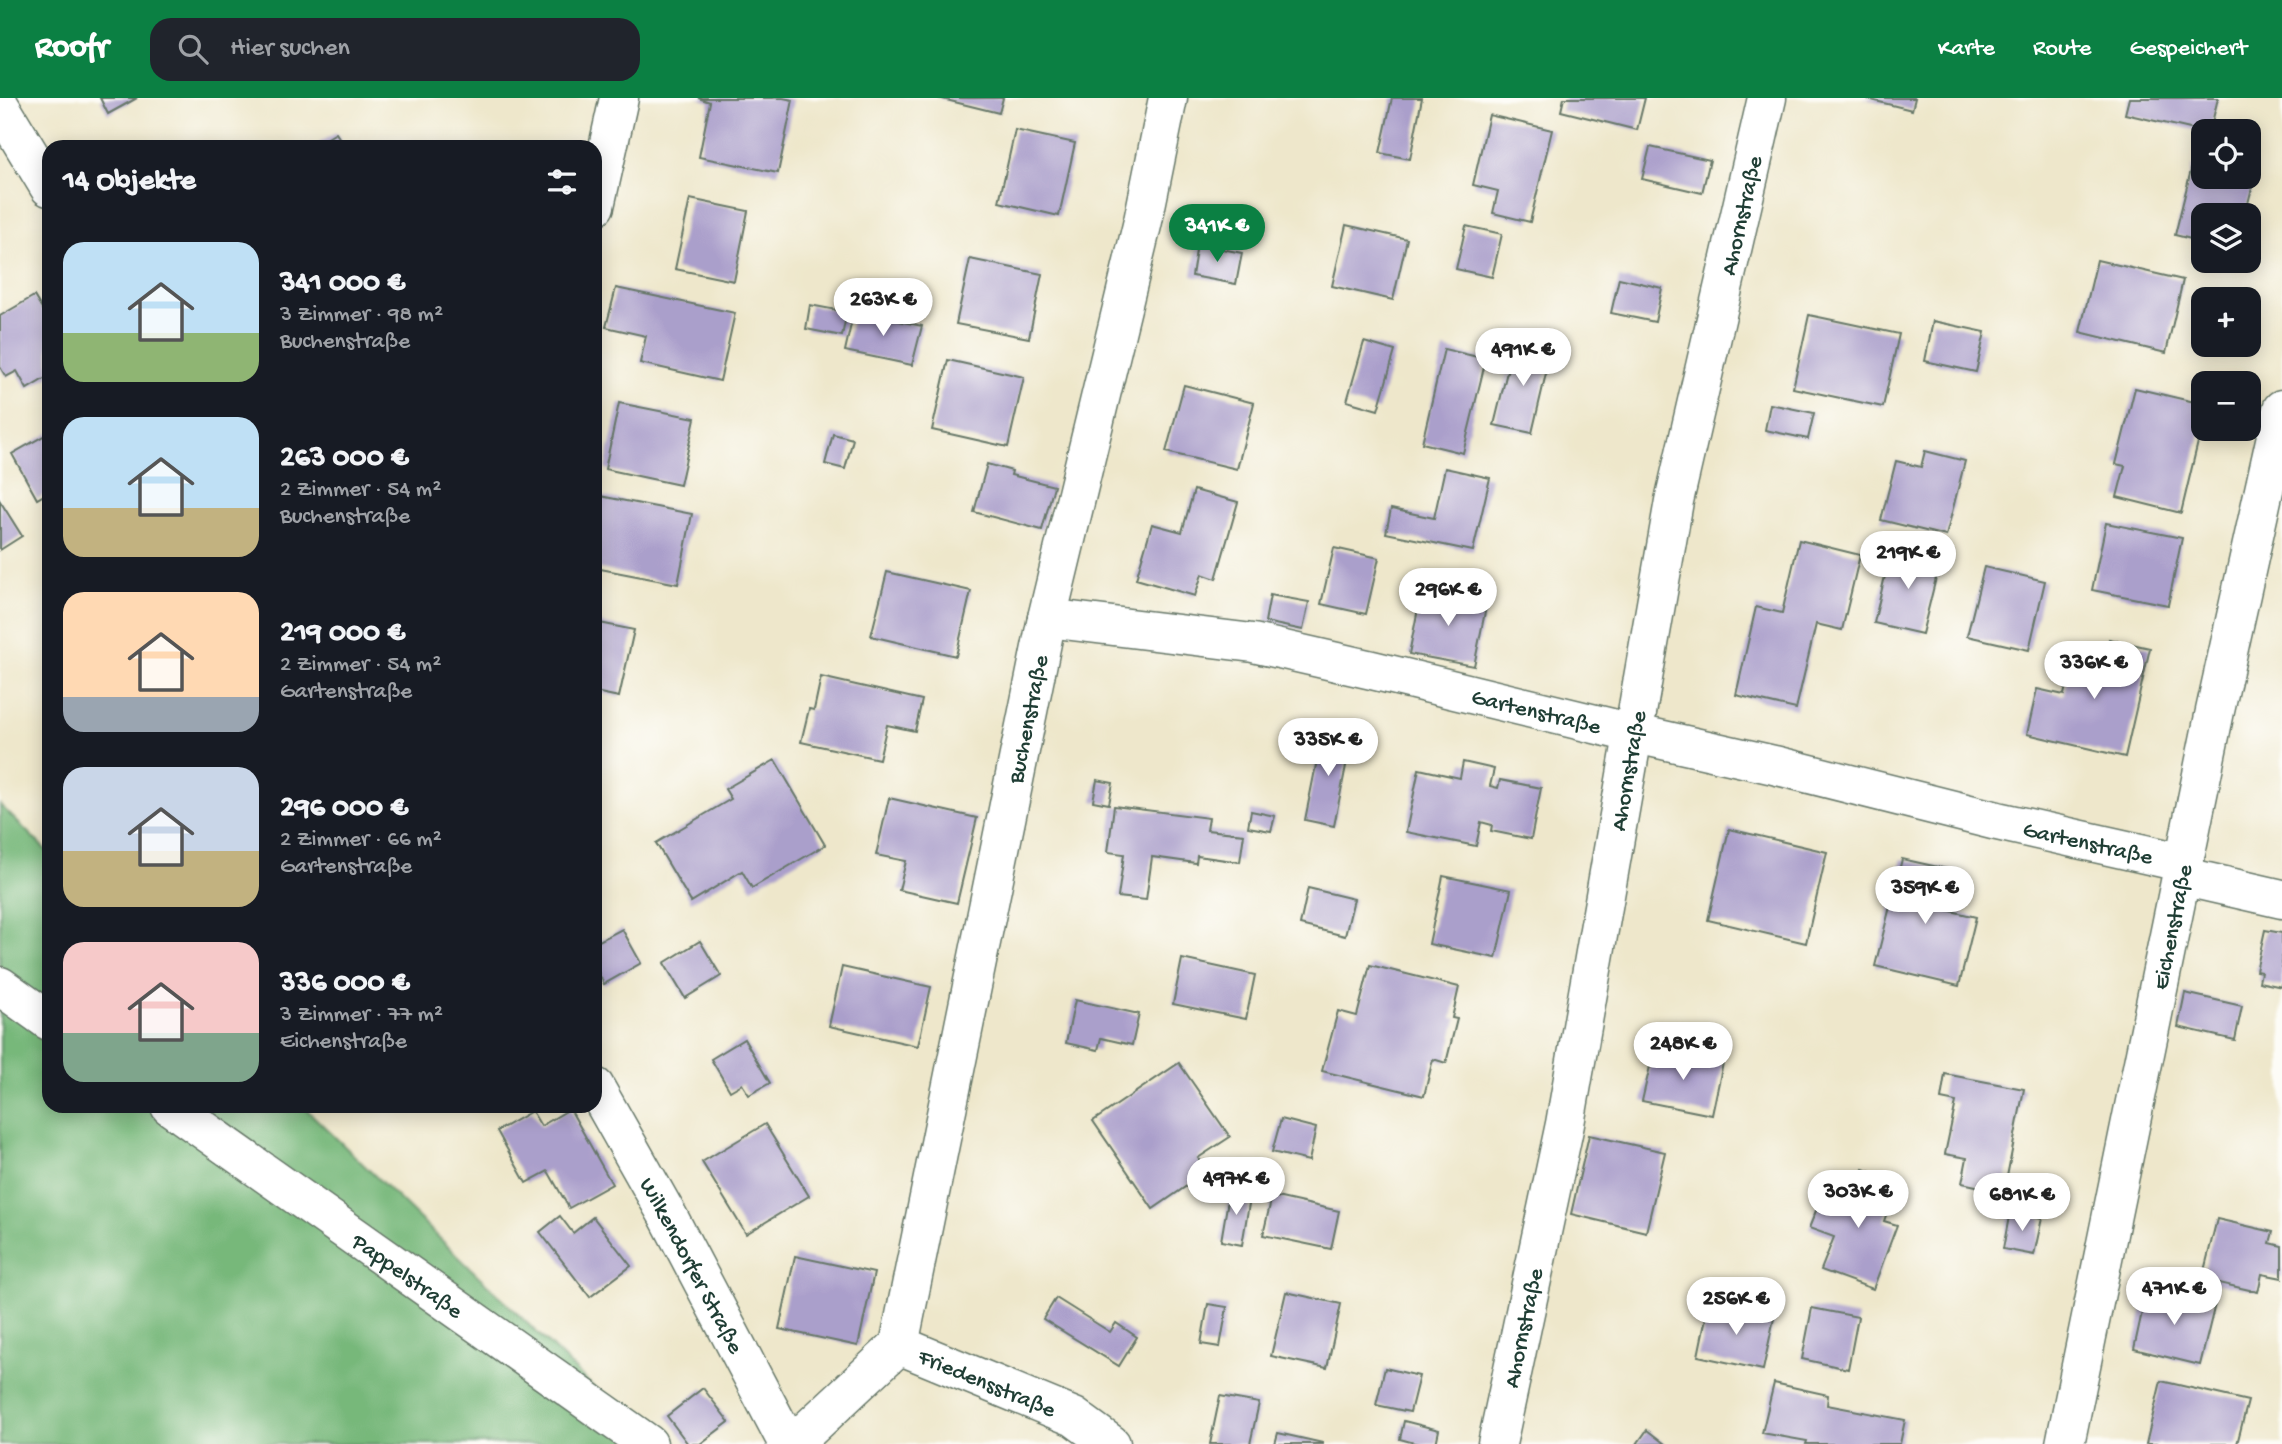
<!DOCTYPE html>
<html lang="de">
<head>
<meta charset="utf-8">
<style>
	body { margin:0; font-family:"Gochi Hand",sans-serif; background:#20242c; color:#f1f3f6; height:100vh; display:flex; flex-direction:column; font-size:26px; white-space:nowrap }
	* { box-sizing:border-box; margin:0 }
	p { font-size:23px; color:#9ea1a6 }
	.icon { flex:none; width:38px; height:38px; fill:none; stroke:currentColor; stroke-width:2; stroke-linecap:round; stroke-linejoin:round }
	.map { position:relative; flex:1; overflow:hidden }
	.drawer { position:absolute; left:42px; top:42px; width:560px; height:973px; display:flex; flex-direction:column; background:#171b24; border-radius:21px; box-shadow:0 4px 18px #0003 }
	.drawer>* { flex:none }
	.controls { position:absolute; left:2191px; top:21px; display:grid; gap:14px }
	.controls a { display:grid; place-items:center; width:70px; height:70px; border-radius:14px; background:#171b24; box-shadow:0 4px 18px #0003; font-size:35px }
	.price { position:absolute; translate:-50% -60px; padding:0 16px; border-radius:24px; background:#fff; color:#222; font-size:23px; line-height:46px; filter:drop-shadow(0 2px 4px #0008) }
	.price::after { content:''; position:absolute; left:50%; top:42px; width:21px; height:16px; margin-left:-10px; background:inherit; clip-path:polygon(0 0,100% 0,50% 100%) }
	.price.on { background:#0b8043; color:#fff }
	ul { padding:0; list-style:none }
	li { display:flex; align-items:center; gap:21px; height:175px; padding:0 21px }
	li span { display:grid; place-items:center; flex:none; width:196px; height:140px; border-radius:21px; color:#555 }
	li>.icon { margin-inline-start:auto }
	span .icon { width:84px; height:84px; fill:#fffc; stroke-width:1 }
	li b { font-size:30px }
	h2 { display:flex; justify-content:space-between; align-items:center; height:84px; padding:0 21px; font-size:30px }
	header { display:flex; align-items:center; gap:42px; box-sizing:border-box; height:98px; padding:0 35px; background:#0b8043; color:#fff }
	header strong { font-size:33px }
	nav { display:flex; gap:38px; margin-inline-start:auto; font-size:24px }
	.search { width:490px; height:63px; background:#20242c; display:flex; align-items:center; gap:18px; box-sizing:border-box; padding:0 24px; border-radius:21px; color:#9ea1a6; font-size:26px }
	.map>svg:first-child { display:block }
	.forest { fill:#77b87a; stroke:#4b7a57; stroke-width:2 }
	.building { fill:#aa9fcb }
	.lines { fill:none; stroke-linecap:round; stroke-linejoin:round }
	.minor-casing { stroke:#677869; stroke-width:41 }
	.minor { stroke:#fff; stroke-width:38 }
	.labels { text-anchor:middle; stroke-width:7; stroke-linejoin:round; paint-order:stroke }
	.street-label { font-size:23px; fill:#1f3d34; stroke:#fdfcf7 }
</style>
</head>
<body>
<header>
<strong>Roofr</strong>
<div class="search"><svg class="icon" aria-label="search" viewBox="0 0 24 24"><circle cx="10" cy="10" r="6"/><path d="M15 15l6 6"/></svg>Hier suchen</div>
<nav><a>Karte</a><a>Route</a><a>Gespeichert</a></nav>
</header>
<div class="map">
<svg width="2282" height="1346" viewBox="0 0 2282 1346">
	<rect width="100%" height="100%" fill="#fdfcf7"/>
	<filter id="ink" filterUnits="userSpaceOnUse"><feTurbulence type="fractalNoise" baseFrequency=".0143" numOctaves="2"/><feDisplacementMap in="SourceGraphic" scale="14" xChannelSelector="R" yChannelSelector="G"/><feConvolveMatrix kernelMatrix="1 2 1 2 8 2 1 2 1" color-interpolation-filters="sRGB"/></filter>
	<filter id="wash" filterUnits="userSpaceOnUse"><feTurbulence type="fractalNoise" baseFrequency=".00686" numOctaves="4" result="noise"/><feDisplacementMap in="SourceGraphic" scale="28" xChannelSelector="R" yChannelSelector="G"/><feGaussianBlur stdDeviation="1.57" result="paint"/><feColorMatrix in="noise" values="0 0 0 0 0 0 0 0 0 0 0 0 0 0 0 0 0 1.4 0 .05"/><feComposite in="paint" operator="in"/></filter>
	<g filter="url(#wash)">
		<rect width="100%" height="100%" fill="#eee7cb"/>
		<path class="forest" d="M0,707L49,755V1008H303L652,1346H0Z"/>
		<g id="blocks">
			<g class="building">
				<path d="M100,0H137L108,16Z"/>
				<path d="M698,0H783L793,2L778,75L699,59L710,4Z"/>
				<path d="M938,0H1003L999,15Z"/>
				<path d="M1392,0H1422L1410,61L1380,55Z"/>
				<path d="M1564,0H1645L1637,32L1561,13Z"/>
				<path d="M1863,0H1915L1912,12Z"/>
				<path d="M2129,0H2218L2210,33L2203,34L2125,16Z"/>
				<path d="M1489,17L1552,32L1530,124L1493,115L1498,93L1473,87Z"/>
				<path d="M1015,32L1075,45L1059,118L999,104Z"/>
				<path d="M336,35L345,49H313Z"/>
				<path d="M1650,49L1710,62L1702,95L1642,81Z"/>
				<path d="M2192,68L2203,70V79H2238L2254,82L2245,117H2203V144L2175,137Z"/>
				<path d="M690,101L748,113L734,183L675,171Z"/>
				<path d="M1346,127L1407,141L1393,202L1332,188Z"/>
				<path d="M1466,128L1502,136L1492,179L1456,171Z"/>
				<path d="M1197,146L1242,155L1236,186L1192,178Z"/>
				<path d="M970,161L1042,176L1029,240L956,226Z"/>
				<path d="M2097,162L2183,182L2166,255L2080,234Z"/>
				<path d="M1619,180L1662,190L1655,224L1611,215Z"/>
				<path d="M616,190L735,215L720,283L640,265L646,238L606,229Z"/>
				<path d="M34,198L49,223V278L27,291L17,273L6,279L0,269V218Z"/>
				<path d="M810,207L847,214L842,238L806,231Z"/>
				<path d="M854,213L922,228L912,267L845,253Z"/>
				<path d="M1809,217L1899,236L1883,309L1793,290Z"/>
				<path d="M1933,223L1985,234L1976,274L1925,263Z"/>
				<path d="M1364,244L1395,253L1378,312L1347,303Z"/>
				<path d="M1514,245L1551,254L1532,335L1494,327Z"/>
				<path d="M1444,251L1486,261L1463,355L1422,345Z"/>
				<path d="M948,262L1024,279L1008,349L932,332Z"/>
				<path d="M1184,287L1254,305L1237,371L1166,354Z"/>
				<path d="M2135,290L2203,306V323L2181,415L2117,399L2125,368L2116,366Z"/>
				<path d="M619,305L695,320L680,387L605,371Z"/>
				<path d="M1770,306L1814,315L1808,341L1765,332Z"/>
				<path d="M49,335V394L37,401L12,356Z"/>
				<path d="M833,336L853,341L845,371L825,366Z"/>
				<path d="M1925,353L1965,363L1946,438L1881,422L1896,363L1921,369Z"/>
				<path d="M987,366L1012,373L1011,377L1054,388L1042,432L974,414Z"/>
				<path d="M1445,370L1490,380L1473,453L1386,435L1391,411L1434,420Z"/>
				<path d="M1194,392L1238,404L1216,481L1202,476L1195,498L1136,481L1152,426L1182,434Z"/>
				<path d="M595,397L692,416L678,486L595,470Z"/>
				<path d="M0,403L22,438L0,452Z"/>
				<path d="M2106,425L2182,440L2168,507L2092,492Z"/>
				<path d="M1799,442L1860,457L1842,532L1816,526L1796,611L1736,597L1756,509L1782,515Z"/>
				<path d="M1909,448L1942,456L1922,536L1874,525L1889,461L1905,464Z"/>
				<path d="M1334,450L1379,460L1366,516L1321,506Z"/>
				<path d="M1984,469L2045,483L2029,552L1967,538Z"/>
				<path d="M887,474L971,493L956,558L871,538Z"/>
				<path d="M1422,491L1487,504L1474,568L1409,556Z"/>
				<path d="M1270,497L1309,504L1303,532L1265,524Z"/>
				<path d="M595,524L634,532L619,599L595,594Z"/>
				<path d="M2109,541L2150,550L2125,659L2027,636L2037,591L2064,597L2074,553L2104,560Z"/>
				<path d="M821,579L922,602L915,633L887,627L879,661L801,644L809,611L814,612Z"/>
				<path d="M1323,632L1352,638L1334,728L1305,722Z"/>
				<path d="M775,662L825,747L752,790L742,773L691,804L656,745L731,701L725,691Z"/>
				<path d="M1463,664L1494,671L1490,688L1498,690L1500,682L1541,690L1531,741L1491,733L1492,727L1481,724L1476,748L1406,734L1419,671L1460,680Z"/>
				<path d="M1097,682L1113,685L1109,706L1093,703Z"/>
				<path d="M889,700L977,720L957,805L899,792L906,763L876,757Z"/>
				<path d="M1114,708L1209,720L1207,732L1244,736L1240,764L1197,758L1196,765L1152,759L1146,802L1118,799L1124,756L1108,754Z"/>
				<path d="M1251,713L1275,718L1271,733L1248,729Z"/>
				<path d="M1729,731L1827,754L1806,845L1708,822Z"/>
				<path d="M1902,761L1956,773L1947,812L1976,819L1959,888L1875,868Z"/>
				<path d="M1443,778L1511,792L1496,860L1429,846Z"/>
				<path d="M1308,790L1354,801L1345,838L1300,827Z"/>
				<path d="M622,831L641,865L604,886L595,868V845Z"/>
				<path d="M2265,832L2282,835V889L2259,884L2261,874L2256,873Z"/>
				<path d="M700,843L721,878L685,900L664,865Z"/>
				<path d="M1182,861L1255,877L1246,921L1173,906Z"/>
				<path d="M1370,867L1459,889L1452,920L1457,921L1446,965L1433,961L1424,998L1322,973L1338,913L1357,918Z"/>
				<path d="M842,869L931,889L918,948L829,928Z"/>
				<path d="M2185,895L2242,908L2235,942L2178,929Z"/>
				<path d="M1075,902L1139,916L1132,947L1101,940L1098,952L1066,945Z"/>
				<path d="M744,941L770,985L749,997L742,986L730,993L711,961Z"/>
				<path d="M1654,951L1723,965L1712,1017L1642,1003Z"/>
				<path d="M1179,965L1230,1039L1198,1060L1207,1074L1153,1111L1093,1023Z"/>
				<path d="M1945,976L2024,991L2004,1094L1962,1085L1967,1060L1945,1056L1956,1004L1941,1001Z"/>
				<path d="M570,1011L612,1086L569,1110L548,1073L526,1085L497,1033L532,1013L541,1028Z"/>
				<path d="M1281,1021L1316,1030L1309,1063L1272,1054Z"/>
				<path d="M765,1026L809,1098L746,1136L702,1064Z"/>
				<path d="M1589,1037L1665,1054L1646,1134L1571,1116Z"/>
				<path d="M1863,1071L1898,1084L1884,1123L1897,1127L1873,1191L1821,1172L1834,1139L1809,1130L1822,1098L1850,1108Z"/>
				<path d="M1230,1090L1251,1094L1242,1147L1221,1143Z"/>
				<path d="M1272,1098L1339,1113L1331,1151L1263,1137Z"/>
				<path d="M2010,1113L2042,1120L2034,1157L2003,1151Z"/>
				<path d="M560,1118L573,1135L593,1119L631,1168L590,1199L540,1134Z"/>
				<path d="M2217,1121L2273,1134L2270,1145L2282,1148V1180L2262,1176L2258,1194L2202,1181Z"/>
				<path d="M795,1158L874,1175L858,1248L779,1231Z"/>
				<path d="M2147,1191L2215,1206L2200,1267L2134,1251Z"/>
				<path d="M1286,1194L1341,1206L1327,1270L1271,1258Z"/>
				<path d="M1056,1200L1110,1234L1116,1225L1137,1239L1119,1268L1043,1221Z"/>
				<path d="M1709,1205L1774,1220L1763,1272L1698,1258Z"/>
				<path d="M1208,1206L1227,1209L1220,1249L1201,1246Z"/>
				<path d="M1812,1210L1858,1219L1848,1271L1802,1261Z"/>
				<path d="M1385,1270L1419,1278L1410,1314L1376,1307Z"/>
				<path d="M2161,1283L2248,1303L2237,1346H2146Z"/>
				<path d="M1774,1285L1828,1297L1827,1307L1905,1322L1900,1346H1806L1807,1343L1762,1335Z"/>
				<path d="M703,1290L729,1324L700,1346H688L667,1318Z"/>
				<path d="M1220,1298L1259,1305L1250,1346H1210Z"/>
				<path d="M1404,1323L1439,1332L1436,1346H1418L1400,1341Z"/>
				<path d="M1647,1332L1665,1346H1637Z"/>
				<path d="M1278,1335L1323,1345V1346H1275Z"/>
			</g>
		</g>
	</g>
	<g filter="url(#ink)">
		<use href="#blocks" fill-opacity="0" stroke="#677869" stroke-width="2"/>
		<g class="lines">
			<defs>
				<g id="minor">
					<path d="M0,8L49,89"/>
					<path d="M595,108L619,0"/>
					<path id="s1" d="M1047,520L1253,545L1372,572L1632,635L1774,667L1997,723L2185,765"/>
					<path d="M2181,778L2282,801"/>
					<path d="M0,888L49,923"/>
					<path id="s2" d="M595,989L669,1120L788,1346"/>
					<path id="s3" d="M170,1008L648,1346"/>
					<path id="s4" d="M899,1247L1047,520L1143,123L1168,0"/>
					<path id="s5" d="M899,1247L1074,1319L1111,1346"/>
					<path d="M793,1346L899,1247"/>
					<path id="s6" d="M1497,1346L1565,1026L1674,403L1767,0"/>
					<path id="s7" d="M2065,1346L2215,613L2282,311"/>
				</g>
			</defs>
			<use href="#minor" class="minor-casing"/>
			<use href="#minor" class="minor"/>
		</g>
	</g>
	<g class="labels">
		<g class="street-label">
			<text dy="8" stroke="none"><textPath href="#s6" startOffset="1253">Ahornstraße</textPath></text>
			<text dy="8" stroke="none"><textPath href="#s1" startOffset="499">Gartenstraße</textPath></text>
			<text dy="8" stroke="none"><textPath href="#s4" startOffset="639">Buchenstraße</textPath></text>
			<text dy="8" stroke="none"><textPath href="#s6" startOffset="686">Ahornstraße</textPath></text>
			<text dy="8" stroke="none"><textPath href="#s1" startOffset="1066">Gartenstraße</textPath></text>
			<text dy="8" stroke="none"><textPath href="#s7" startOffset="528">Eichenstraße</textPath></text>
			<text dy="8" stroke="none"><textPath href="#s2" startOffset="203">Wilkendorfer Straße</textPath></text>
			<text dy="8" stroke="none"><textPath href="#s3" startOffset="292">Pappelstraße</textPath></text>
			<text dy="8" stroke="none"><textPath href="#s6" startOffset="119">Ahornstraße</textPath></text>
			<text dy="8" stroke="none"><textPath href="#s5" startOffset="96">Friedensstraße</textPath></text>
		</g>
	</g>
</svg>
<div class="controls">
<a><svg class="icon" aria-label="locate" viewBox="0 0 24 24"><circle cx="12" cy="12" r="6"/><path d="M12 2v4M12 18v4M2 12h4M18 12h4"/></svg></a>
<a><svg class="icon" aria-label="layers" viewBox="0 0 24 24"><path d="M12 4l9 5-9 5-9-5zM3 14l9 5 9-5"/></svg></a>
<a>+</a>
<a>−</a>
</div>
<b class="price on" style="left:1217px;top:166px">341K €</b>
<b class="price" style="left:883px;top:240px">263K €</b>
<b class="price" style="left:1523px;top:290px">491K €</b>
<b class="price" style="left:1908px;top:493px">219K €</b>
<b class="price" style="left:1448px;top:530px">296K €</b>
<b class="price" style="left:2094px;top:603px">336K €</b>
<b class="price" style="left:1328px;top:680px">335K €</b>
<b class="price" style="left:1925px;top:828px">359K €</b>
<b class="price" style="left:1683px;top:984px">248K €</b>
<b class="price" style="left:1236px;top:1119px">497K €</b>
<b class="price" style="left:1858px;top:1132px">303K €</b>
<b class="price" style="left:2022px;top:1135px">681K €</b>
<b class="price" style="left:2174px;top:1229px">471K €</b>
<b class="price" style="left:1736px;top:1239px">256K €</b>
<section class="drawer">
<h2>14 Objekte<svg class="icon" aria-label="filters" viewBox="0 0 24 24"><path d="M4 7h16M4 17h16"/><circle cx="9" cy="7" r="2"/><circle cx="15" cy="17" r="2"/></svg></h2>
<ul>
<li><span style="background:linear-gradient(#bfe0f5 65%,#8fb573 0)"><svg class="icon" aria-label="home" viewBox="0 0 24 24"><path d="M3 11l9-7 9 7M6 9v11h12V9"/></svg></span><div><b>341 000 €</b><p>3 Zimmer · 98 m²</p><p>Buchenstraße</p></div></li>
<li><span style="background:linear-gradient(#bfe0f5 65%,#c2b280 0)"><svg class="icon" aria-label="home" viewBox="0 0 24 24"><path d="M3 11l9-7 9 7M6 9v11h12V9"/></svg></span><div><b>263 000 €</b><p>2 Zimmer · 54 m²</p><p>Buchenstraße</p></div></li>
<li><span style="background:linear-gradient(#ffd9b3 75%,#9aa5b1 0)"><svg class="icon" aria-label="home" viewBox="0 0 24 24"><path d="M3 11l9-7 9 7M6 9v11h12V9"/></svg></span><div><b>219 000 €</b><p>2 Zimmer · 54 m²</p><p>Gartenstraße</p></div></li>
<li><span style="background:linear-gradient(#c9d6e8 60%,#c2b280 0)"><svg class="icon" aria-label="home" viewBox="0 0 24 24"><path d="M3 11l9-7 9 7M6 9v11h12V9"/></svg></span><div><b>296 000 €</b><p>2 Zimmer · 66 m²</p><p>Gartenstraße</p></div></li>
<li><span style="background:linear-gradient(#f6c9c9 65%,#7fa58c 0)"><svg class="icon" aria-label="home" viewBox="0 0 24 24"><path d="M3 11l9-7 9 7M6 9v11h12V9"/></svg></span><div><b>336 000 €</b><p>3 Zimmer · 77 m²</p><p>Eichenstraße</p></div></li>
</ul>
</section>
</div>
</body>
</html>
